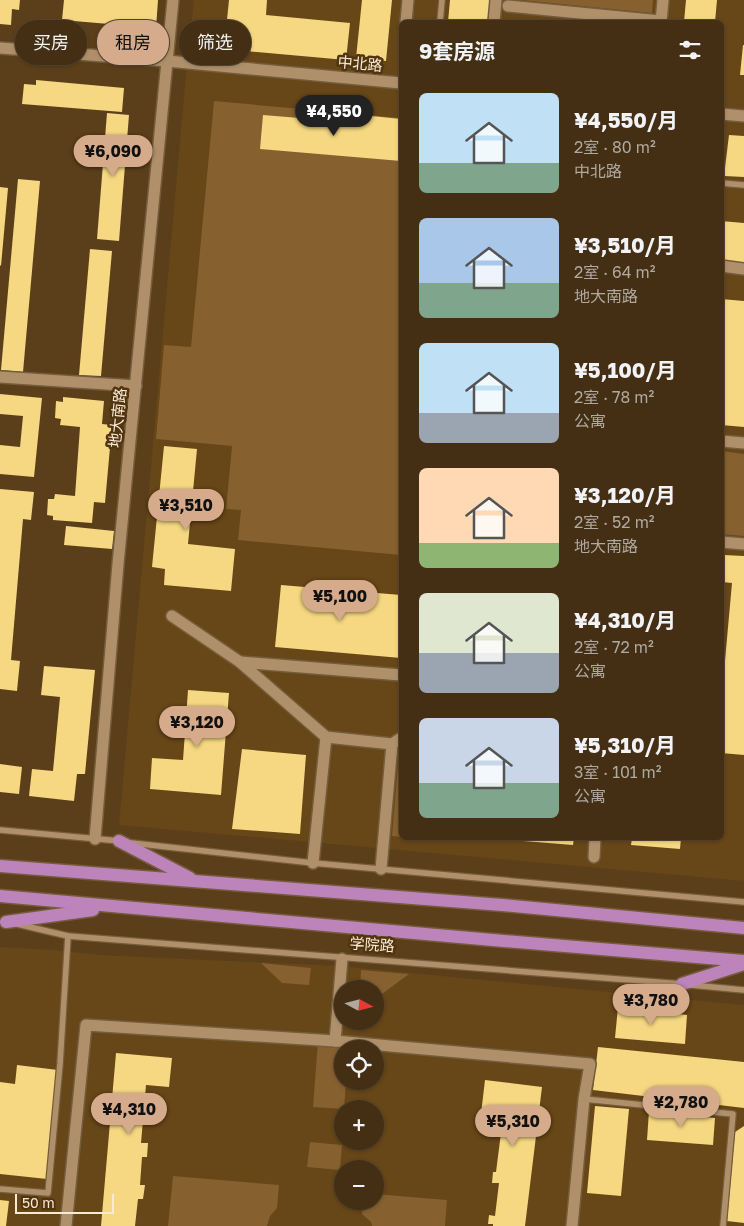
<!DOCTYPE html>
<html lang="zh">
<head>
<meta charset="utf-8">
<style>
	body { margin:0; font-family:"Golos Text","Noto Sans SC",sans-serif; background:#4e3b22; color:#f1f3f6; height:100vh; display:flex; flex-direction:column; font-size:19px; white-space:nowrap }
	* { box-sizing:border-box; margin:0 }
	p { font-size:16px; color:#afa9a0 }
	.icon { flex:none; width:28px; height:28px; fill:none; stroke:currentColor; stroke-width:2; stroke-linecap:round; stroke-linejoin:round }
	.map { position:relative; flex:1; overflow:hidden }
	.drawer { position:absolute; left:399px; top:20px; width:325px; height:820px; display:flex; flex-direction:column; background:#442f14; border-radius:8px; box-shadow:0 1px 4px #0004,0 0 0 1px #5c4a34 }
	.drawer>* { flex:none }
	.top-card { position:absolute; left:15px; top:20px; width:309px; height:45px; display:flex; gap:10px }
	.needle { width:32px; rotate:97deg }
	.tools { position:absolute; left:334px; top:980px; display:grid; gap:10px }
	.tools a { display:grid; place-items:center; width:50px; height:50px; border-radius:50%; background:#442f14; box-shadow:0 1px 4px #0004,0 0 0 1px #5c4a34; font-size:25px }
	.scale { position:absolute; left:15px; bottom:12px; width:99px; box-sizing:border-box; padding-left:5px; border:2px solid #fbe9d5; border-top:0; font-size:14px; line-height:18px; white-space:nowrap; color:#fbe9d5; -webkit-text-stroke:4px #50350e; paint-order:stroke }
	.price { position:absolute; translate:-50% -42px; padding:0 11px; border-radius:18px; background:#d6ab8b; color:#111; font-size:16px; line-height:32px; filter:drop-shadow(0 1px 2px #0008) }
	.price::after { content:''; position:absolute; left:50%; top:30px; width:15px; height:11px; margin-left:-8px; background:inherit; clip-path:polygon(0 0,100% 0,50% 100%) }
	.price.selected { background:#222; color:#fff }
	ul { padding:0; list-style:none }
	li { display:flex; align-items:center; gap:15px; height:125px; padding:0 20px }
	li span { display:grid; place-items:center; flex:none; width:140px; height:100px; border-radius:8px; color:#555 }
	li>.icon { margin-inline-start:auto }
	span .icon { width:60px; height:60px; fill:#fffc; stroke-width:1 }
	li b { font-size:21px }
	h2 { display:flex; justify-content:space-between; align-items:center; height:60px; padding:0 20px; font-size:21px }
	.chip { padding:0 18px; border-radius:22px; background:#442f14; box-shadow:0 1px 4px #0004,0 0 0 1px #5c4a34; font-size:18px; line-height:45px }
	.chip.selected { background:#d6ab8b; color:#111 }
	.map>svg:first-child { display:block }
	.built { fill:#674618; fill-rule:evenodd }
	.green { fill:#86602e }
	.building { fill:#f5d881 }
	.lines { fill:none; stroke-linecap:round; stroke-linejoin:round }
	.service-casing { stroke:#745c3c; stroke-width:8 }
	.minor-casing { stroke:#745c3c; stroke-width:14 }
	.primary-casing { stroke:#745c3c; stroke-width:15 }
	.service { stroke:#b0906a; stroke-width:5.5 }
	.minor { stroke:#b0906a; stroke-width:11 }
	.primary { stroke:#bc84ba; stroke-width:12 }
	.labels { text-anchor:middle; stroke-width:5; stroke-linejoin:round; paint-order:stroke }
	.street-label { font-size:15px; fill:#fbe9d5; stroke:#50350e }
</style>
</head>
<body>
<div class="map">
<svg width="744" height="1226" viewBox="0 0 744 1226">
	<rect width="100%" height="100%" fill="#5b3f1a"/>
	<g class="built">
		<path d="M194,0H744V881L119,825L187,63ZM401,22H721V838H401Z"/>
		<path d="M0,947L54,950L100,955L339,966L744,1005V1226H0ZM342,989H375V1021H342ZM342,1049H375V1081H342ZM342,1109H375V1141H342ZM342,1169H375V1201H342Z"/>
	</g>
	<g class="green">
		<path d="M521,0H653L652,13Z"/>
		<path d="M214,101L401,118V555L238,540L241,510L226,509L232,446L156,439L164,345L191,347Z"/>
		<path d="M721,451L744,454V536L721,534Z"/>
		<path d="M401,763V837L392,836L398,765Z"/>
		<path d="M261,963L311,968L309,985L282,983Z"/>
		<path d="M361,970L409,974L382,994L375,993V989H360Z"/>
		<path d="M318,1041L349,1043L348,1049H342V1081H346L344,1109L313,1107Z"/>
		<path d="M310,1142L342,1145L340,1170L307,1167Z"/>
		<path d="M173,1176L279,1185L277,1208L270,1216L267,1226H168Z"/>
		<path d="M375,1194L447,1200L445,1226H372L371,1222L362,1214L363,1201H375Z"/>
	</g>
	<g class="building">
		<path d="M0,0H20L19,10L12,9L11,25L0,24Z"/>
		<path d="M64,0H158L156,28L62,20Z"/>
		<path d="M229,0H267L266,15L350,23L346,60L224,49Z"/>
		<path d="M362,0H392L386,61L356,58Z"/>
		<path d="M450,0H490L488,22H448Z"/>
		<path d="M686,0H717L715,22H684Z"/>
		<path d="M743,45H744V75H740Z"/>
		<path d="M36,80L124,88L122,112L22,104L24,84L36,85Z"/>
		<path d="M107,113L129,115L119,241L97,239Z"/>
		<path d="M263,115L360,123L361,115L401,119V161L260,149Z"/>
		<path d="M729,135L744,136V177L724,176Z"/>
		<path d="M18,179L40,181L23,372L1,370Z"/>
		<path d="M0,187L8,188L1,266L0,265Z"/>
		<path d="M721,221L744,223V264L721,261Z"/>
		<path d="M90,249L112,251L101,376L79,375Z"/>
		<path d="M721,299L744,301V427L721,425Z"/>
		<path d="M0,394L42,398L34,477L0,474V445L20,447L23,416L0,414Z"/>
		<path d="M63,397L104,401L102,424L112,425L105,503L94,502L92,523L53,520V516L47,515L48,499H54L55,494L75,496L80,427L60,425L61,419L55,418L56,401L63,402Z"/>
		<path d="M164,446L197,449L188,544L235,549L231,591L164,585L165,569L152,567Z"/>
		<path d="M0,489L34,492L31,520L23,519L11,660L20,661L17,691L0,689Z"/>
		<path d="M66,526L114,531L112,549L64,545Z"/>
		<path d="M724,555L744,556V755L721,753V705L732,583L722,582Z"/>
		<path d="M281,585L401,595V658L275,647Z"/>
		<path d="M44,666L95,670L85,774H77L74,801L29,796L32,769L53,771L60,697L41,695Z"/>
		<path d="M188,690L229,693L221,795L150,789L152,758L183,760Z"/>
		<path d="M242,749L306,755L300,834L232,829Z"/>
		<path d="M0,764L22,767L19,794L0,792Z"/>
		<path d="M498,838H574L573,845L498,839Z"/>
		<path d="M632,838H681L680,849L631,845Z"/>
		<path d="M618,1007L687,1015L685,1044L615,1038Z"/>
		<path d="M598,1047L744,1062V1108L593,1090Z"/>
		<path d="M116,1053L172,1058L169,1087L146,1085L141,1143H148L147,1157H142L140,1185H145L143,1199H138L135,1226H101Z"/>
		<path d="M17,1065L58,1070L47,1179L0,1174V1082L15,1084Z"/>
		<path d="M485,1080L542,1087L525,1226H493V1224H488L489,1215L495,1216L499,1183H492L493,1172H496L503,1117L481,1114Z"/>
		<path d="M595,1106L629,1109L621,1196L587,1193Z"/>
		<path d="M649,1111L715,1118L713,1145L647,1140Z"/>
		<path d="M744,1126V1223L727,1221L735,1132Z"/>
		<path d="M0,1200L9,1201L6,1226H0Z"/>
	</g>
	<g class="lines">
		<defs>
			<g id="service">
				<path d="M440,22L442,0"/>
				<path d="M721,183L744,185"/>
				<path d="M0,830L120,841"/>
				<path d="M132,843L313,863L744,902"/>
				<path d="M17,924L68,936L682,984"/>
				<path d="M691,985L744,990"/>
				<path d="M584,1099L733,1114L723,1226"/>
				<path d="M0,1189L48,1193L60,1064L68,936"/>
			</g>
			<g id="minor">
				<path d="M508,6L661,21"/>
				<path d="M406,22L408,0"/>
				<path d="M494,22L496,0"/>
				<path d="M661,22L663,0"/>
				<path d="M0,48L167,61L401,83"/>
				<path d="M721,114L744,116"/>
				<path d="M721,266L744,269"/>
				<path d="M0,377L136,386"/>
				<path d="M721,441L744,443"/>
				<path d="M721,542L744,544"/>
				<path d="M172,616L240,662L326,737L392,744L401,738"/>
				<path d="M240,662L401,675"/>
				<path d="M95,839L118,564L173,0"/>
				<path d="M594,857L595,838"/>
				<path d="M313,863L326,737"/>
				<path d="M381,869L392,744"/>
				<path d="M335,1041L342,959"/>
				<path d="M66,1226L86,1025L335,1041L590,1064L584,1099L572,1226"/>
			</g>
			<g id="primary">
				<path d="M119,841L190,878"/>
				<path d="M0,866L502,905L744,928"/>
				<path d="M0,896L504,941L744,961"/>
				<path d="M6,922L93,910"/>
				<path d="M682,984L744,964"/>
			</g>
		</defs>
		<use href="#service" class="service-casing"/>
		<use href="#minor" class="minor-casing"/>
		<use href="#primary" class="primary-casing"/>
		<use href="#service" class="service"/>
		<use href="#minor" class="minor"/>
		<use href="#primary" class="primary"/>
	</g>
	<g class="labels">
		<g class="street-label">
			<text transform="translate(360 64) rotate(5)" y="5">中北路</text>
			<text transform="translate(118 418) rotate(-84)" y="5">地大南路</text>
			<text transform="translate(372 945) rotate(4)" y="5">学院路</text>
		</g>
	</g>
</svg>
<div class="tools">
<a><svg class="needle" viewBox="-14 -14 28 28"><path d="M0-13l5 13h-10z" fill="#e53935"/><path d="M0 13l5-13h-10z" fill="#afa9a0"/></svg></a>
<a><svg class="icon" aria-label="locate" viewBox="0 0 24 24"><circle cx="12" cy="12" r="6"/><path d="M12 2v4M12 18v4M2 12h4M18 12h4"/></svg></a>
<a>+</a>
<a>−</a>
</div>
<div class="scale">50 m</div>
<b class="price selected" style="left:334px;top:137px">¥4,550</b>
<b class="price" style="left:113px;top:177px">¥6,090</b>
<b class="price" style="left:186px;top:531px">¥3,510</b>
<b class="price" style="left:340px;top:622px">¥5,100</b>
<b class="price" style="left:197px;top:748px">¥3,120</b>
<b class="price" style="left:651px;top:1026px">¥3,780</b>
<b class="price" style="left:681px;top:1128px">¥2,780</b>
<b class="price" style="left:129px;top:1135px">¥4,310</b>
<b class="price" style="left:513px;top:1147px">¥5,310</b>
<div class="top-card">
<a class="chip">买房</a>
<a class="chip selected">租房</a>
<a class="chip">筛选</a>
</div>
<section class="drawer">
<h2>9套房源<svg class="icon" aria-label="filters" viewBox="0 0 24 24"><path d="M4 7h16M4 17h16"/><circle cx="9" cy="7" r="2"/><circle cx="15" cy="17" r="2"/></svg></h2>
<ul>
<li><span style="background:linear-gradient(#bfe0f5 70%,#7fa58c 0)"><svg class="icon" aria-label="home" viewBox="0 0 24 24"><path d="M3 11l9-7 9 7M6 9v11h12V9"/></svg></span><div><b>¥4,550/月</b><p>2室 · 80 m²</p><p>中北路</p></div></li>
<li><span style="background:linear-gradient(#a9c7e8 65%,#7fa58c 0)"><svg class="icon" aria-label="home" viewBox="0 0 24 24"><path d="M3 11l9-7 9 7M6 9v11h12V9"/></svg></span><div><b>¥3,510/月</b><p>2室 · 64 m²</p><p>地大南路</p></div></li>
<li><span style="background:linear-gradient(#bfe0f5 70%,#9aa5b1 0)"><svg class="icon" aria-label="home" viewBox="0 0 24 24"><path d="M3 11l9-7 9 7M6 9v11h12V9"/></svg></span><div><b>¥5,100/月</b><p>2室 · 78 m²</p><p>公寓</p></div></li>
<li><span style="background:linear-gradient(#ffd9b3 75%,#8fb573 0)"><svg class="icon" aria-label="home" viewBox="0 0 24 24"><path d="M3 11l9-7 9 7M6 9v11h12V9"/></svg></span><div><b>¥3,120/月</b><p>2室 · 52 m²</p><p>地大南路</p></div></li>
<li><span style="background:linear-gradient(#dfe7d0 60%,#9aa5b1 0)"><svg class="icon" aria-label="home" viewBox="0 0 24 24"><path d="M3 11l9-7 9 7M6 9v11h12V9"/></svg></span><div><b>¥4,310/月</b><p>2室 · 72 m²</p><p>公寓</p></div></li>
<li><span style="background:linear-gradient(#c9d6e8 65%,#7fa58c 0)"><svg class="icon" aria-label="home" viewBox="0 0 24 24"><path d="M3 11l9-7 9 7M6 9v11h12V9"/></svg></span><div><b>¥5,310/月</b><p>3室 · 101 m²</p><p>公寓</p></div></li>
</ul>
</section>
</div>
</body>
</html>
